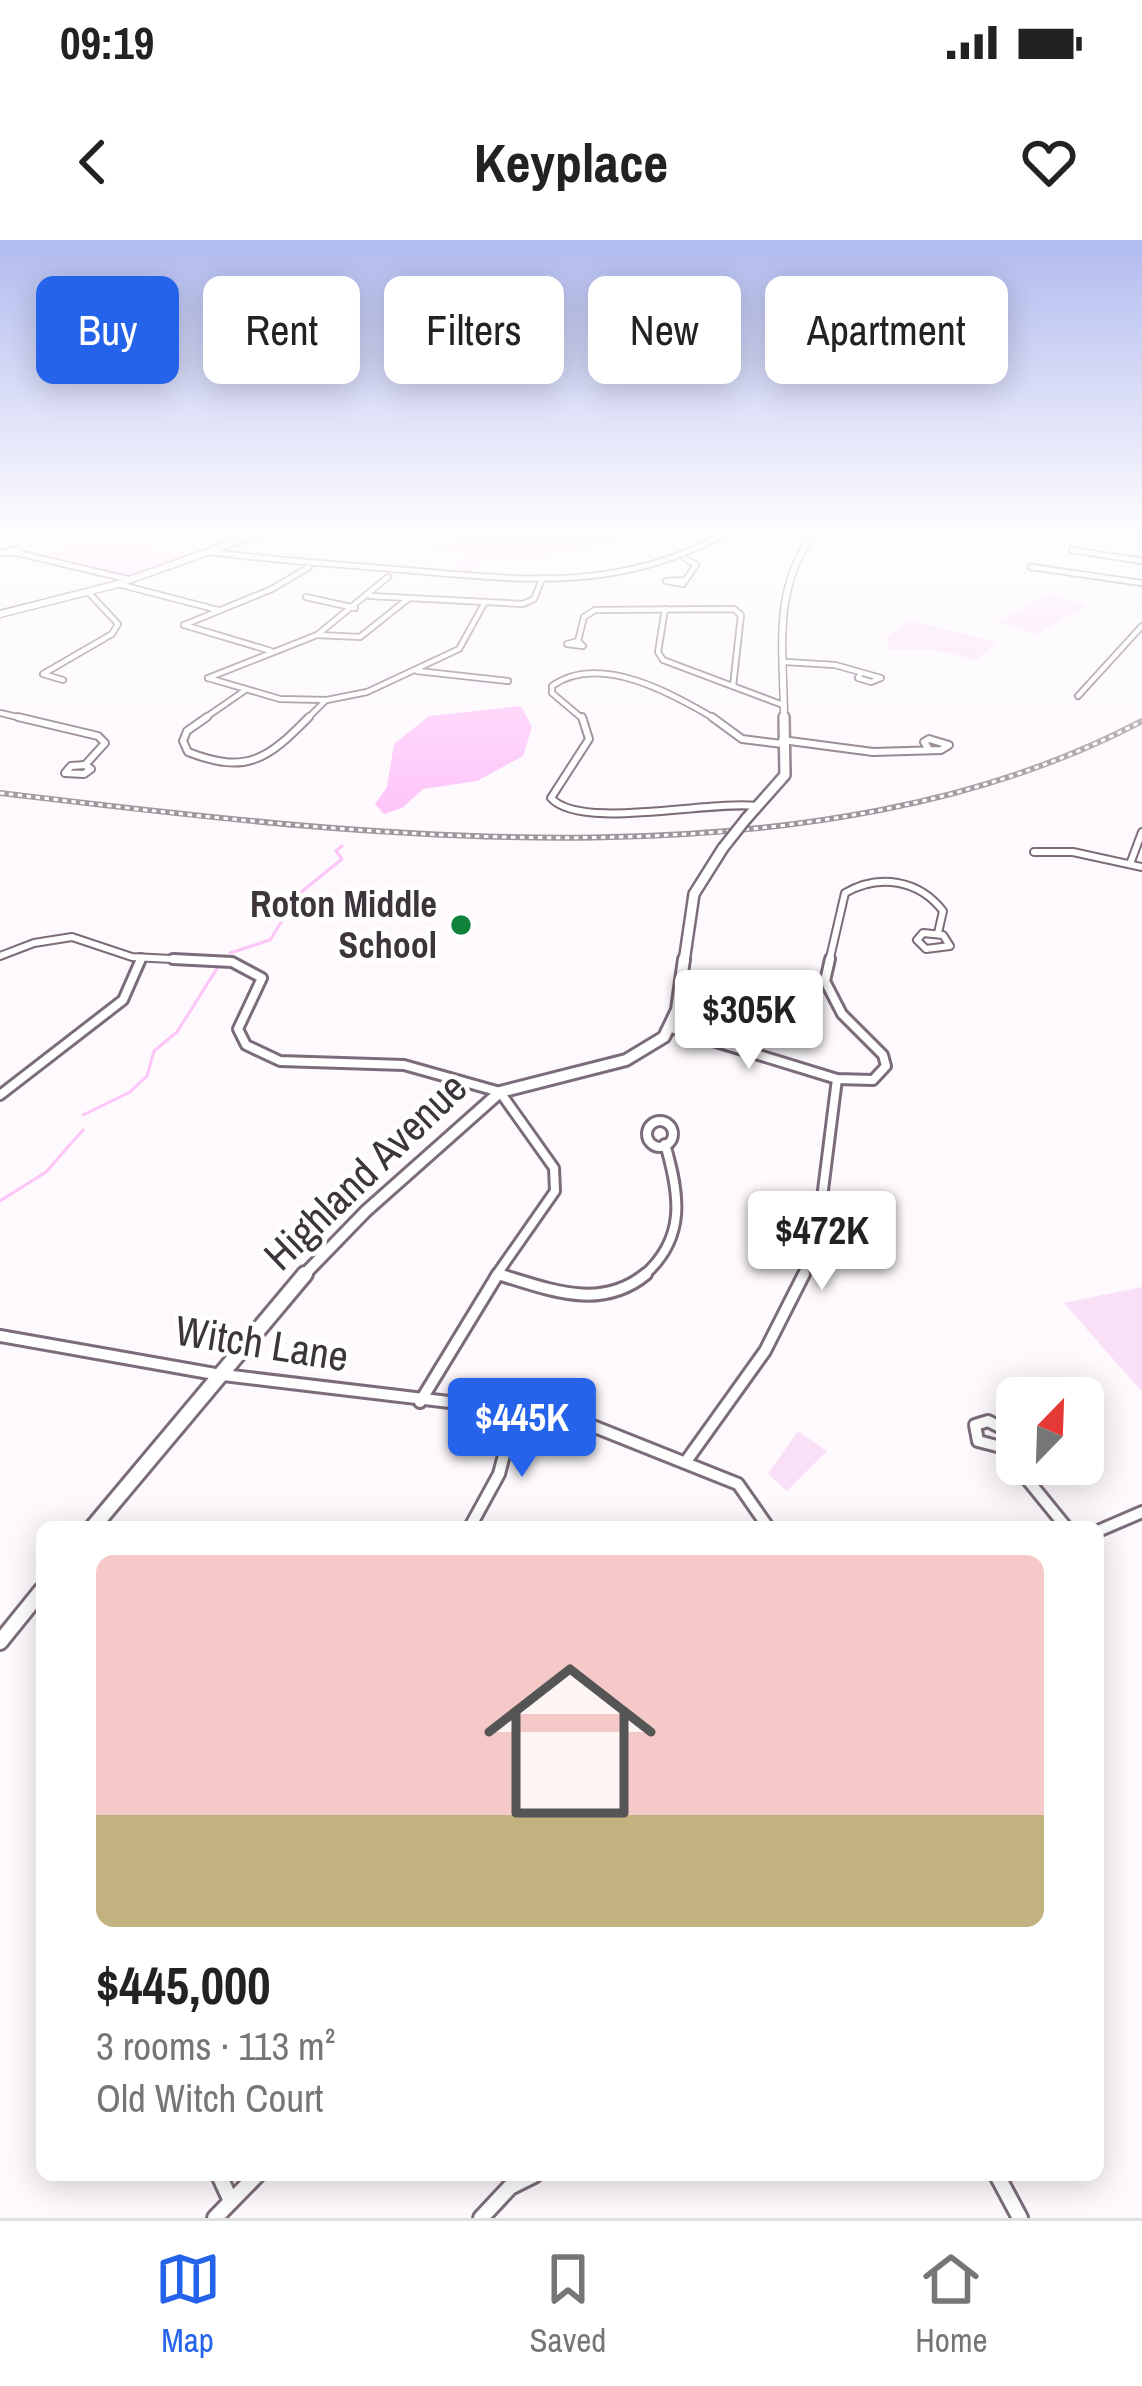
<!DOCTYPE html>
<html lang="en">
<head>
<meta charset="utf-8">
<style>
	body { margin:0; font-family:"Archivo Narrow",sans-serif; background:#f2f2f2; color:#222; height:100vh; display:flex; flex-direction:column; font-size:45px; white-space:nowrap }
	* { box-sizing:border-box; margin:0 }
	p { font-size:39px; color:#767676 }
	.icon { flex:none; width:66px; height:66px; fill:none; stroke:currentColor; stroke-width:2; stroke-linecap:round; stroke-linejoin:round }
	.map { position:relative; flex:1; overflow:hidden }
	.panel { position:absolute; left:36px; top:1281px; width:1068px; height:660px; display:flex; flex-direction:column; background:#fff; border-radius:18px; box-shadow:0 6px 30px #0003 }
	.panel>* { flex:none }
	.hud { position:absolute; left:36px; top:36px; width:1071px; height:108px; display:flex; gap:24px }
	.needle { width:78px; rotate:23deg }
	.buttons { position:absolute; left:996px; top:1137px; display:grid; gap:24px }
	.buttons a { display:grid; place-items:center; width:108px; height:108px; border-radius:18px; background:#fff; box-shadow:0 6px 30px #0003; font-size:60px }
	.price { position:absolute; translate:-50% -102px; padding:0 27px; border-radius:12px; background:#fff; color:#222; font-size:39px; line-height:78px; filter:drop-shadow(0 3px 6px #0008) }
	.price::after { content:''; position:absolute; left:50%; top:72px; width:36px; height:27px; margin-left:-18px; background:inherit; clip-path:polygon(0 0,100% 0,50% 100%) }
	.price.selected { background:#2563eb; color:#fff }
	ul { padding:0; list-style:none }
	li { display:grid; align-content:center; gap:24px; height:636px; padding:0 60px }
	li span { display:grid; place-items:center; height:372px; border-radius:18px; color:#555 }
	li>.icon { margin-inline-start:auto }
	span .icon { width:216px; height:216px; fill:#fffc; stroke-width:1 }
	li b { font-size:51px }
	.pill { padding:0 42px; border-radius:18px; background:#fff; box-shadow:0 6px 30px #0003; font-size:42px; line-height:108px }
	.pill.selected { background:#2563eb; color:#fff }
	.status { display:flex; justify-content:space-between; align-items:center; height:84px; padding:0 60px; background:#fff; direction:ltr }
	.status svg { height:33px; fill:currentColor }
	header { display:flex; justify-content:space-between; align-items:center; height:156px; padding:0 60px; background:#fff; font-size:54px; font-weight:800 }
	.dock { display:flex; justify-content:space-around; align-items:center; height:168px; border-top:3px solid #e0e0e0; background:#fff; font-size:33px; color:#767676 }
	.dock a { display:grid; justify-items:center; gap:6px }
	.dock .selected { color:#2563eb }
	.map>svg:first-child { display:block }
	.green { fill:#fae0f7 }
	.water { fill:#fec5f9 }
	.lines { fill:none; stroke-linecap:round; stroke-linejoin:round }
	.stream { stroke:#fec5f9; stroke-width:3 }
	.minor-far4-casing { stroke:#7c6c7a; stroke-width:8 }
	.minor-far3-casing { stroke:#7c6c7a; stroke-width:10 }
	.minor-far2-casing { stroke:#7c6c7a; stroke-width:14 }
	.minor-far1-casing { stroke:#7c6c7a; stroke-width:16 }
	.minor-casing { stroke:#7c6c7a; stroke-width:20 }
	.tertiary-far3-casing { stroke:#7c6c7a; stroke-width:9 }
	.tertiary-far2-casing { stroke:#7c6c7a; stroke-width:14 }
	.tertiary-far1-casing { stroke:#7c6c7a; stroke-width:16 }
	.tertiary-casing { stroke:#7c6c7a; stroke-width:20 }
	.minor-far4 { stroke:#fff; stroke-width:4.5 }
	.minor-far3 { stroke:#fff; stroke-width:6 }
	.minor-far2 { stroke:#fff; stroke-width:8 }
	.minor-far1 { stroke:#fff; stroke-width:10 }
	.minor { stroke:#fff; stroke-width:14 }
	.tertiary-far3 { stroke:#fff; stroke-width:6 }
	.tertiary-far2 { stroke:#fff; stroke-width:9 }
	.tertiary-far1 { stroke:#fff; stroke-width:10 }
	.tertiary { stroke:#fff; stroke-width:14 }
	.rail-casing { stroke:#9d989d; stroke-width:6 }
	.rail { stroke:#fff; stroke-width:3; stroke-dasharray:4.5; stroke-linecap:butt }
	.tertiary-bridge-casing { stroke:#7c6c7a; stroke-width:14; stroke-linecap:butt }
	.tertiary-bridge { stroke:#fff; stroke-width:9 }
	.poi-dot { fill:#0e823a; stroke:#fff; stroke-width:4.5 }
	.labels { text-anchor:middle; stroke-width:9; stroke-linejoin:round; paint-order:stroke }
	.far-poi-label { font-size:36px; font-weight:bold; fill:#3c353b; stroke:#fff; text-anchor:end }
	.street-label { font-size:42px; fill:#3c353b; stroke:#fff }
</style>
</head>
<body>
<div class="status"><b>09:19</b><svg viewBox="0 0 49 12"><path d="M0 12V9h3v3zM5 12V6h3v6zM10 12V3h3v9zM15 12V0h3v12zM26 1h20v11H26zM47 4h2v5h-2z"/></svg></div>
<header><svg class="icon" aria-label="back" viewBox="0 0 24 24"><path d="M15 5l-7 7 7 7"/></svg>Keyplace<svg class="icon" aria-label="heart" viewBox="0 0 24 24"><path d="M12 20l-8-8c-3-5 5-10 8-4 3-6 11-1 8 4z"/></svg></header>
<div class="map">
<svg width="1142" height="1978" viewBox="0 0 1142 1978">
	<rect width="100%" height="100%" fill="#fdf9fd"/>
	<g class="green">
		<path d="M484,293H612L621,301L540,316L485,315L469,335L453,334L467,312L428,307Z"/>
		<path d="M84,300L123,303L186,317L131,337L43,316Z"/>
		<path d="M1048,354L1087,366L1037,394L996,382Z"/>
		<path d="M909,380L997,402L976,420L932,409L890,410L886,398Z"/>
		<path d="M1142,1047V1152L1064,1063Z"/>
		<path d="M798,1191L827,1211L787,1251L768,1234Z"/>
	</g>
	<path class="water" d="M521,466L532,487L523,516L477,541L423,549L402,568L384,574L375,564L387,547L394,504L429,476Z"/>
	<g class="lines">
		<g class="stream">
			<path d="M0,296L36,299L74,293"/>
			<path d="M230,713L270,700L299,654L342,619L336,611L342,606"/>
			<path d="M83,875L130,852L147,836L154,811L177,792L218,727"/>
			<path d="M0,961L46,932L83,890"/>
		</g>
		<defs>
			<g id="minor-far4">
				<path d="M18,309V313H0Z"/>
				<path d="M1072,310L1142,321"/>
				<path d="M210,312C271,320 332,324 393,329C512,339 618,355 725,293"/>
				<path d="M18,313L131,340"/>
				<path d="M685,318L696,325L683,344L666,341L685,340"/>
				<path d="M1031,327L1142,343"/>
				<path d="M118,344L218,370"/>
				<path d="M370,356L523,364L534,359L542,339"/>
				<path d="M306,357L355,368"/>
				<path d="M665,369L658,412L663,420L783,465"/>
				<path d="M184,385L272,349L309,327"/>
				<path d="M184,385L271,411"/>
				<path d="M317,395L360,397L409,358"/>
				<path d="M578,401L583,406L567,404Z"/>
				<path d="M578,401L584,377L595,370L734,369L741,375L733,446"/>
				<path d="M786,422L835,425L881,438L871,442L858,438L861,433"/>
				<path d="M417,431L508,441"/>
				<path d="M208,438L280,459L327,460L367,452L459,409L485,362"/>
				<path d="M208,438L317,395L388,337"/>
				<path d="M63,440L43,434L112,394L118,384L89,353"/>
				<path d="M1078,456L1142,386"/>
				<path d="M0,473L30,480"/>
				<path d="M202,480L244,451"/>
				<path d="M306,480L325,461"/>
				<path d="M584,480L552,453V446C600,412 673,454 717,480"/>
			</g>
			<g id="minor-far3">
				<path d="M18,477L98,496L105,503L85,525"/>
				<path d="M207,477L187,491L183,501L188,512C247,535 268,519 309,477"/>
				<path d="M582,477L589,499L551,558C581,591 708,560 757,566"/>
				<path d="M712,477L742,499L782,504"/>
				<path d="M782,500L873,512L941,510L949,505L929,499L924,502L928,508"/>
				<path d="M85,525L91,529L84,534L65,533L71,526Z"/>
				<path d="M1034,612H1073L1142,627"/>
				<path d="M1130,624L1142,592"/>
				<path d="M923,693L943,695L950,706L926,709L917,700Z"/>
				<path d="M0,716L34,703L72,697L132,717L232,722"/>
				<path d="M829,722L845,653C879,633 919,640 943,671L938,693"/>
			</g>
			<g id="minor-far2">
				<path d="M173,719L232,722L262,738L238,789L246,805L280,821L404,825L500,852L554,928L555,951L495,1037"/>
				<path d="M671,788L837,839L873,840L886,826L883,815L842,774L825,741L830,719"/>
				<path d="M0,855L123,760L141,719"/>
				<circle cx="660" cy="894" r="13"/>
				<path d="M501,1035L507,1037"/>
				<path d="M642,1037C687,999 680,955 665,904"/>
				<path d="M803,1037L821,966L837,839"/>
			</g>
			<g id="minor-far1">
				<path d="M501,1035C551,1050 601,1071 646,1034"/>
				<path d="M0,1096L215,1134L516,1170L590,1185L738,1244L768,1287"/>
				<path d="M420,1162L498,1034"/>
				<path d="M988,1181L1004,1189L1007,1198L1001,1207L978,1201L975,1185Z"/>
				<path d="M1001,1207L1066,1287"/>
				<path d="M687,1220L765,1111L804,1034"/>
				<path d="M470,1287L499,1234L516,1170"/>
				<path d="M1098,1291L1142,1272"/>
			</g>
			<g id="minor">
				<path d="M219,1935L231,1961"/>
				<path d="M997,1935L1020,1978"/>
				<path d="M215,1978L257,1935"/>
				<path d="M481,1978L510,1947L534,1935"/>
			</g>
			<g id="tertiary-far3">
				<path d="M0,374L118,344L261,293"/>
				<path d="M784,480C784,411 771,351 814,293"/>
			</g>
			<g id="tertiary-far2">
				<path d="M746,579L785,535L784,477"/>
				<path d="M684,722L694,654L723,608"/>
			</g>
			<path id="tertiary-far1" d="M302,1037L366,971L500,852L626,820L664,797L677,770L684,719"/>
			<g id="tertiary">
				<path d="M93,1287L305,1034"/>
				<path d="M0,1402L42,1350"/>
			</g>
		</defs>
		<use href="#minor-far4" class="minor-far4-casing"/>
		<use href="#minor-far3" class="minor-far3-casing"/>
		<use href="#minor-far2" class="minor-far2-casing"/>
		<use href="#minor-far1" class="minor-far1-casing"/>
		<use href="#minor" class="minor-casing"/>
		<use href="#tertiary-far3" class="tertiary-far3-casing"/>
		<use href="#tertiary-far2" class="tertiary-far2-casing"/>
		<use href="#tertiary-far1" class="tertiary-far1-casing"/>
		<use href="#tertiary" class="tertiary-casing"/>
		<use href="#minor-far4" class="minor-far4"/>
		<use href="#minor-far3" class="minor-far3"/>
		<use href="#minor-far2" class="minor-far2"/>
		<use href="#minor-far1" class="minor-far1"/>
		<use href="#minor" class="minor"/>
		<use href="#tertiary-far3" class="tertiary-far3"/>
		<use href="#tertiary-far2" class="tertiary-far2"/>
		<use href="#tertiary-far1" class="tertiary-far1"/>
		<use href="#tertiary" class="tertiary"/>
		<defs>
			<path id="rail" d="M0,553C356,595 813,654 1142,481"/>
		</defs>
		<use href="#rail" class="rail-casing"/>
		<use href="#rail" class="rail"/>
		<defs>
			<path id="tertiary-bridge" d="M723,608L746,579"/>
		</defs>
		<use href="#tertiary-bridge" class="tertiary-bridge-casing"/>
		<use href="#tertiary-bridge" class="tertiary-bridge"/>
	</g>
	<linearGradient id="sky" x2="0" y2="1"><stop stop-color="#b1bbef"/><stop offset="0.51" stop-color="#fefcfe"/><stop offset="1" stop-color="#fefcfe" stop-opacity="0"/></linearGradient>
	<rect width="1142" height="570" fill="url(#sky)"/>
	<circle class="poi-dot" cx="461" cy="685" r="12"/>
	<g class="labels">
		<g class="far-poi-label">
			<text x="437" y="677">Roton Middle<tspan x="437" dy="41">School</tspan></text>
		</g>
		<g class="street-label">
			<text transform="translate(365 931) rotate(-44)" y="15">Highland Avenue</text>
			<text transform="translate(262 1103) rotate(9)" y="15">Witch Lane</text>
		</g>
	</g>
</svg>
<div class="buttons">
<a><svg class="needle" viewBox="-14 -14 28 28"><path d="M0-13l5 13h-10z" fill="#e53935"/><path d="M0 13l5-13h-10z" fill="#767676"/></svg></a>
</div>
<b class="price" style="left:749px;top:832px">$305K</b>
<b class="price" style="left:822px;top:1053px">$472K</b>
<b class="price selected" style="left:522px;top:1240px">$445K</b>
<div class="hud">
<a class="pill selected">Buy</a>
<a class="pill">Rent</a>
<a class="pill">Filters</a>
<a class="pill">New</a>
<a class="pill">Apartment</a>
</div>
<section class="panel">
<ul>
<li><span style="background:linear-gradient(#f6c9c9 70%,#c2b280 0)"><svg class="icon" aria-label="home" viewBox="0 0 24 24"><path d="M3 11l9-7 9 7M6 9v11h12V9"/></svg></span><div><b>$445,000</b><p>3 rooms · 113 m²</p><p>Old Witch Court</p></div></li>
</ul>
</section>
</div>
<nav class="dock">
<a class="selected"><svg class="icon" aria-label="map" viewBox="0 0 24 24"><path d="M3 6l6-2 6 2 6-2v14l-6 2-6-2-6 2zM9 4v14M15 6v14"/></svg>Map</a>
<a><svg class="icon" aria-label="saved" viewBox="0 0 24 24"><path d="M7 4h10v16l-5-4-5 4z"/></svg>Saved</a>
<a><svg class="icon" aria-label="home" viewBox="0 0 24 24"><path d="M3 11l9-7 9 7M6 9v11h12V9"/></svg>Home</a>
</nav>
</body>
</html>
